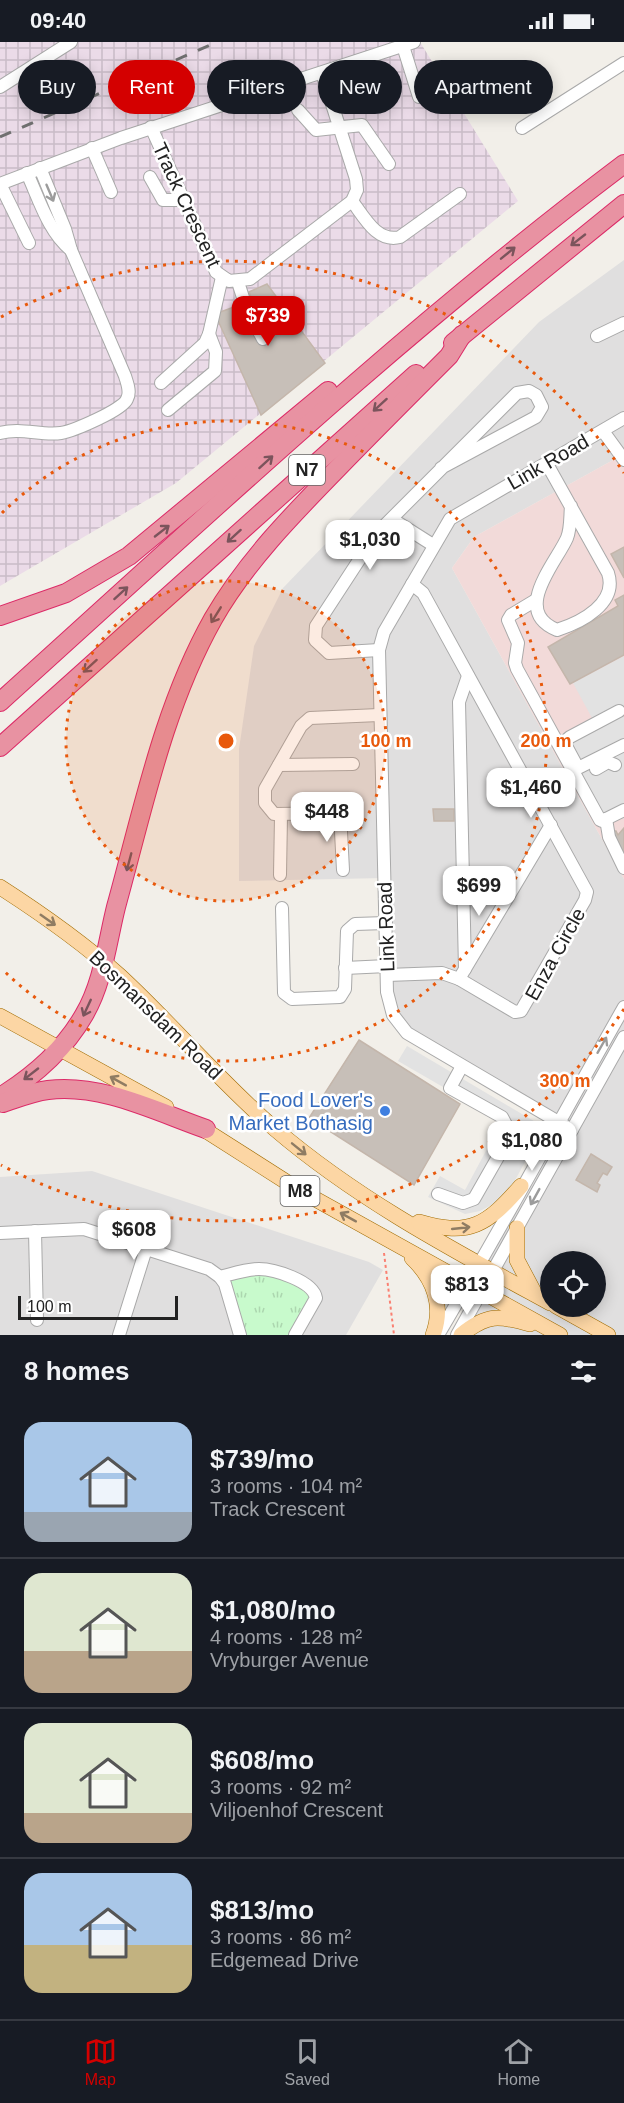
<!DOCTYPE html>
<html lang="en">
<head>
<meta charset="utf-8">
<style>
	body { margin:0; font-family:Arial,sans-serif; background:#20242c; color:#f1f3f6; height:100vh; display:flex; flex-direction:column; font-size:22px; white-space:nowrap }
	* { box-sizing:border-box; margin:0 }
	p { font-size:20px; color:#9ea1a6 }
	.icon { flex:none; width:33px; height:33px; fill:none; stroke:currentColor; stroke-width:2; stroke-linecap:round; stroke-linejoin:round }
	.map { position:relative; height:1293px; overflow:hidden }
	.side { display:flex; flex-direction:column; background:#171b24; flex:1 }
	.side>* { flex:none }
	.hud { position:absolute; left:18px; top:18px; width:588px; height:54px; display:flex; gap:12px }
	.tools { position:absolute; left:540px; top:1209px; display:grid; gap:12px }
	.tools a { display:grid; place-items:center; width:66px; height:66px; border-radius:50%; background:#171b24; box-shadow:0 3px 15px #0003; font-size:30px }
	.scale { position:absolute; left:18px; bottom:15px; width:160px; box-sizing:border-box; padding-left:6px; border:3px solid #222; border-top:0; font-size:16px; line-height:21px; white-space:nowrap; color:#222; -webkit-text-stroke:4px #fff; paint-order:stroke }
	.price { position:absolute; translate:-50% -51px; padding:0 14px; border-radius:12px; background:#fff; color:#222; font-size:20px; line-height:39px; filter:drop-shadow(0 2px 3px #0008) }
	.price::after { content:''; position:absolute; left:50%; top:36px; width:18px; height:14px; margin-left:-9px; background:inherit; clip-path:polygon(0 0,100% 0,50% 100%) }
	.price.on { background:#d40000; color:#fff }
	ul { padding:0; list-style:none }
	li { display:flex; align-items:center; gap:18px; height:150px; padding:0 24px }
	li+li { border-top:2px solid #363941 }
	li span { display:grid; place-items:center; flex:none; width:168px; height:120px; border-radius:18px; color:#555 }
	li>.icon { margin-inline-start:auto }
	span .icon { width:72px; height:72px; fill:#fffc; stroke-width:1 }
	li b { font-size:26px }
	h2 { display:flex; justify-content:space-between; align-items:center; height:72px; padding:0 24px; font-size:26px }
	.chip { padding:0 21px; border-radius:27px; background:#171b24; box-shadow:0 3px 15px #0003; font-size:21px; line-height:54px }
	.chip.on { background:#d40000; color:#fff }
	.status { display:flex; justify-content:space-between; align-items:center; height:42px; padding:0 30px; background:#171b24; direction:ltr }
	.status svg { height:16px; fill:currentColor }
	.menu { display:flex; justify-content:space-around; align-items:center; height:84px; border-top:2px solid #363941; background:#171b24; font-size:16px; color:#9ea1a6 }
	.menu a { display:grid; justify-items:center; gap:3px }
	.menu .on { color:#d40000 }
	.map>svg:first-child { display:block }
	.residential { fill:#e0dfdf; fill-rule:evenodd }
	.commercial { fill:#f2dad9 }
	.industrial { fill:url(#industrial-grid) }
	.park { fill:url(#park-tufts) }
	.parking { fill:#e2e2e2 }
	.building { fill:#c7bfb8; stroke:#c4b6ab; stroke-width:1.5 }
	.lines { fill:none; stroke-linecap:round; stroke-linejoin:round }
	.minor-casing { stroke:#a9a9a9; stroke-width:14 }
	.major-casing { stroke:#a06b00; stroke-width:16 }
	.highway-casing { stroke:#dc2a67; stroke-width:20 }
	.path { stroke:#fa8072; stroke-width:2; stroke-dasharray:3 3; stroke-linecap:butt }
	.minor { stroke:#fff; stroke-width:12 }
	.major { stroke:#fcd6a4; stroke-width:15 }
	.highway { stroke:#e892a2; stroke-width:18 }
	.rail { stroke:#707070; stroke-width:3; stroke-dasharray:12 12; stroke-linecap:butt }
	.oneway { stroke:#9c9c9c }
	.oneway2 { stroke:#7b545c }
	.oneway3 { stroke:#8f7c63 }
	.ring { fill:none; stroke:#e8590c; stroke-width:3; stroke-dasharray:3 6 }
	.shop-dot { fill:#3f7fe0; stroke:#fff; stroke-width:2 }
	.labels { text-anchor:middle; stroke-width:5; stroke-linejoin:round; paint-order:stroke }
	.shield { fill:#fff; stroke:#646464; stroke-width:1.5 }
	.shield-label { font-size:18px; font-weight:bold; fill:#222 }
	.street-label { font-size:20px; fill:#222; stroke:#fff }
	.shop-label { font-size:20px; fill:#366cbe; stroke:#fff; text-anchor:end }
	.centre { fill:#e8590c; stroke:#fff; stroke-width:3 }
	.ring-label { font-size:18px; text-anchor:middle; font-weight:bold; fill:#e8590c; stroke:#fff; stroke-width:5; stroke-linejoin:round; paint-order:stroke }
</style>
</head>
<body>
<div class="status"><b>09:40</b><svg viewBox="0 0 49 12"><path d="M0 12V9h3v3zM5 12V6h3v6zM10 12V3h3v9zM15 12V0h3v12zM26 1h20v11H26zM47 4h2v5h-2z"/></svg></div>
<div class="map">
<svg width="624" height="1293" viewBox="0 0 624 1293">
	<defs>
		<pattern id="industrial-grid" width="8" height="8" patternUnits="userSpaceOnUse" patternTransform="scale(1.5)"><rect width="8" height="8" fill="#ebdbe8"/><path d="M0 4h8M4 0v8" fill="none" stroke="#c9bcc7"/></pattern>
		<pattern id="park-tufts" width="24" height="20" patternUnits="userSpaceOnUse" patternTransform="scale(1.5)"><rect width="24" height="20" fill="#c8facc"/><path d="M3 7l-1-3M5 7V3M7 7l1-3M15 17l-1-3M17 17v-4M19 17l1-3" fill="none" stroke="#acd6af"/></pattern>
	</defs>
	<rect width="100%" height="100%" fill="#f2efe9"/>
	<g class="residential">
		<path d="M624,218V412L474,495L452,526L624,837V1293H453L471,1260L480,1232L563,1087L392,974L384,836L239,839V707L254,604L283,546L539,280ZM550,1220H596V1264H550Z"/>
		<path d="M92,1129L369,1220L383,1228L346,1293H0V1135Z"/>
	</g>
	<path class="commercial" d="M624,412V837L452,526L474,495Z"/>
	<path class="industrial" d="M0,0H420L518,159L176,441L0,544Z"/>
	<path class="park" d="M260,1230L304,1245L311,1253L291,1293H245L230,1242L232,1237Z"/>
	<g class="parking">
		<path d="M624,614V777L617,772L604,779L587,749L579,753L550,699L592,676L573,641Z"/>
		<path d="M407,1004L544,1085L513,1142L497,1160L480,1169L465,1172L428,1155L440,1134L465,1148L502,1079L398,1019Z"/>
	</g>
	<g class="building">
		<path d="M267,242L325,321L261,373L215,272L234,265L233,263L251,255L249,250Z"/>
		<path d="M624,505V536L611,512Z"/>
		<path d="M624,553V613L570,642L548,605L618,564L615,558Z"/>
		<path d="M433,767H454V779H434Z"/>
		<path d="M624,786V817L612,789H616L618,793Z"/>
		<path d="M359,998L460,1062L414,1143L309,1076Z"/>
		<path d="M591,1112L612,1125L607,1133L603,1131L597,1141L600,1143L597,1150L576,1138Z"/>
	</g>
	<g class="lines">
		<defs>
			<g id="minor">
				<path d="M403,4L419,55"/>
				<path d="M0,45L71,0"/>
				<path d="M298,68L316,88L362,83L389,122"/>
				<path d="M151,85L216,230L229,239L250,237L352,159L357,148L356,137L322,31"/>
				<path d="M522,86L624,21"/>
				<path d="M92,106L111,150"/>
				<path d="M27,131C39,157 48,189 71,208"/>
				<path d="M150,135L163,158H183"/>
				<path d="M0,142L121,96L414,0"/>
				<path d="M0,142L29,201"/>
				<path d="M352,159C364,175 377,201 400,195L460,152"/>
				<path d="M238,240L247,268L263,297"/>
				<path d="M597,294L624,281"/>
				<path d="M161,341L205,301L209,292L222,235"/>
				<path d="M168,368L215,329L216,310L209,292"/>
				<path d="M603,389L624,418"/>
				<path d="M0,391C21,385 41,394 61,391C73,389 123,368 127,357C131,350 127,341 125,334L71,208L65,187L40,126"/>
				<path d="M547,422L608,531C618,561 582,580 557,588C511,569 556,521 567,496C571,486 570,474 571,464"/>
				<path d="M392,477L433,503"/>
				<path d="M412,542L423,551L587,850L585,858L521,969L515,970L459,937"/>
				<path d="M536,558L511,573L508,578L518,601L515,621L517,627L600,778L602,779L624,768"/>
				<path d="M379,608L329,611L315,598L316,584L376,492L517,351L529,349L536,353L542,365L536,375L441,426"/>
				<path d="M619,669L570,695L564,700L578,726L624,703"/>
				<path d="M279,723L353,722"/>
				<path d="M596,727L608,720L615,723"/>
				<path d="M340,771L343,828"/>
				<path d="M349,771L274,772L265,761V747L301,684L310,676L379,673"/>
				<path d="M606,777L609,795L624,826"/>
				<path d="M280,833L281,774"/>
				<path d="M282,866L284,951L292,957L340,955L345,947L347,889L355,882L386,881"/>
				<path d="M345,926L387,924"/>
				<path d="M465,927L459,660L468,634"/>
				<path d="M387,933L442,931L459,937L551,783"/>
				<path d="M572,1088L407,991L393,973L387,950L379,608L384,590L450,477L624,376"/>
				<path d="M438,1152L463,1161L474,1157L511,1092L502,1075L450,1046L462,1024"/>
				<path d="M35,1189L37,1278"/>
				<path d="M0,1191L84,1187L209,1227L220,1235L225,1242L240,1293"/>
				<path d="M220,1235C232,1232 247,1227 259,1227C274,1227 313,1239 316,1256L295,1293"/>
				<path d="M119,1293L146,1207"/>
				<path d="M438,1293C502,1185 562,1074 624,965"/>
				<path d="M457,1293L624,995"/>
			</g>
			<g id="major">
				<path d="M0,845C42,872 83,901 120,934C173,983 220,1040 275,1087C358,1158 455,1209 550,1261"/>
				<path d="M0,974L166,1065"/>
				<path d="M197,1083L299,1148L560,1293"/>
				<path d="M419,1180C470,1195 487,1183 521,1144"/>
				<path d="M517,1186V1218L534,1250"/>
				<path d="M412,1216C434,1237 444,1264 433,1293"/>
				<path d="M556,1264L608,1293"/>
				<path d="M461,1293C487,1272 498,1273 530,1282"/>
			</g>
			<g id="highway">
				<path d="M453,301L624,162"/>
				<path d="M0,574L66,551L129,514L328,349"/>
				<path d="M0,660C204,476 404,288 624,122"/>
				<path d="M0,705L416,332"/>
				<path d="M0,1055C34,1034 64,1008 84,973C103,941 107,901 116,865C143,768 163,666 213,577C245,521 292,473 337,427C374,389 412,351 449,314L462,293"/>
				<path d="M3,1061C18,1056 32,1050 48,1048C101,1041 157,1070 206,1087"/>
			</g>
		</defs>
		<use href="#minor" class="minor-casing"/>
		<use href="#major" class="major-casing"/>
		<use href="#highway" class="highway-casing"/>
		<path class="path" d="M384,1211L394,1293"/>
		<use href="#minor" class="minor"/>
		<use href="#major" class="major"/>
		<use href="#highway" class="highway"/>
		<path class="rail" d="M0,95L217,0"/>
	</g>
	<defs><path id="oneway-shaft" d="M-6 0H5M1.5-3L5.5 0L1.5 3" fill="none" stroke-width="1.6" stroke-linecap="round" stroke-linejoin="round" transform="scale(1.5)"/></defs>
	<g class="oneway">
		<use href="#oneway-shaft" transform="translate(50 151) rotate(67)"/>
		<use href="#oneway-shaft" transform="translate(602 1003) rotate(-60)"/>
		<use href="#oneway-shaft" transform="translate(535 1155) rotate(119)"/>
	</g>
	<g class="oneway2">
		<use href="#oneway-shaft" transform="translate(578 198) rotate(142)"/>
		<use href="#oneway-shaft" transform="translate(508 211) rotate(-39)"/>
		<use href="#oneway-shaft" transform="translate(380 363) rotate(138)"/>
		<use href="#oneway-shaft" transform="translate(266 420) rotate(-42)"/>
		<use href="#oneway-shaft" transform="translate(162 489) rotate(-38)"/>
		<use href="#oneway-shaft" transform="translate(234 494) rotate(138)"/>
		<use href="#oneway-shaft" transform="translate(121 551) rotate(-42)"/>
		<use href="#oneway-shaft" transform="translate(216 573) rotate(122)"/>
		<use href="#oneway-shaft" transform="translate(90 624) rotate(138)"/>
		<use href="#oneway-shaft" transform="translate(129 820) rotate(105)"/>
		<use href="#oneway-shaft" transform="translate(87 966) rotate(115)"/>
		<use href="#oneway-shaft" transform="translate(31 1032) rotate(142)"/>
	</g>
	<g class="oneway3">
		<use href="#oneway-shaft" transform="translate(48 878) rotate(35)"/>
		<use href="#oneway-shaft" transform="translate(118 1039) rotate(-151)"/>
		<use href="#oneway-shaft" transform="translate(299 1107) rotate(39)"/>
		<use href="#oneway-shaft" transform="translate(348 1175) rotate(-151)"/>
		<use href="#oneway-shaft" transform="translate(461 1186) rotate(-6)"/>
	</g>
	<circle cx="226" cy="699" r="160" fill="#e8590c" fill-opacity=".12"/>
	<g class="ring">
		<circle cx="226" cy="699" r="160"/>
		<path d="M2 471A320 320 0 1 1 2 927"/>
		<path d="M624 967A480 480 0 0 1 1 1123M1 275A480 480 0 0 1 624 431"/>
	</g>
	<circle class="shop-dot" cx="385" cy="1069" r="6"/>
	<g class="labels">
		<g class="shield">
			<rect x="289" y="413" width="36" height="30" rx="4.5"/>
			<rect x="280.5" y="1134" width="39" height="30" rx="4.5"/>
		</g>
		<g class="shield-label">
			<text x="307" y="434">N7</text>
			<text x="300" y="1155">M8</text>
		</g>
		<g class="street-label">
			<text transform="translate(187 163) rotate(65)" y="7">Track Crescent</text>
			<text transform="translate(548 420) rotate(-30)" y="7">Link Road</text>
			<text transform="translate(386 885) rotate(-92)" y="7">Link Road</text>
			<text transform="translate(555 912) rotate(-61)" y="7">Enza Circle</text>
			<text transform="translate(156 973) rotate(44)" y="7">Bosmansdam Road</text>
		</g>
		<g class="shop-label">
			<text x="373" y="1065">Food Lover's<tspan x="373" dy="23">Market Bothasig</tspan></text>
		</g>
	</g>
	<circle cx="226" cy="699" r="9" class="centre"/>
	<g class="ring-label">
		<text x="386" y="705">100 m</text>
		<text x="546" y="705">200 m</text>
		<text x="565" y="1045">300 m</text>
	</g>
</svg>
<div class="tools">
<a><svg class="icon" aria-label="locate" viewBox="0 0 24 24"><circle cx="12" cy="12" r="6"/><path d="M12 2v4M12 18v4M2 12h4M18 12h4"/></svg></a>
</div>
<div class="scale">100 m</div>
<b class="price on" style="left:268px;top:305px">$739</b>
<b class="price" style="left:370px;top:529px">$1,030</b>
<b class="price" style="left:531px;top:777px">$1,460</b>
<b class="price" style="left:327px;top:801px">$448</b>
<b class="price" style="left:479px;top:875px">$699</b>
<b class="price" style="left:532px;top:1130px">$1,080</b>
<b class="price" style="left:134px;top:1219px">$608</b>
<b class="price" style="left:467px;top:1274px">$813</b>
<div class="hud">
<a class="chip">Buy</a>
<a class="chip on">Rent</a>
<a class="chip">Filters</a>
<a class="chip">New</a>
<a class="chip">Apartment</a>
</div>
</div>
<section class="side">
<h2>8 homes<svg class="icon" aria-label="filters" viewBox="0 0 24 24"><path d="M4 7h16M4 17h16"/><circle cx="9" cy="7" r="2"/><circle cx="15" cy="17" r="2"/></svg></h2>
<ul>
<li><span style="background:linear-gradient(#a9c7e8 75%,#9aa5b1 0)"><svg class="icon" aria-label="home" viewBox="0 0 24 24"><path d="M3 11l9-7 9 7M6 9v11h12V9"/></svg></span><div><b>$739/mo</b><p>3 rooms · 104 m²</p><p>Track Crescent</p></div></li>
<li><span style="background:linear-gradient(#dfe7d0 65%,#b9a48a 0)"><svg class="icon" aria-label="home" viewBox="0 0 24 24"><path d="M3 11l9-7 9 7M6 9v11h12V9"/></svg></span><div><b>$1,080/mo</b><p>4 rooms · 128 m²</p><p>Vryburger Avenue</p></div></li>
<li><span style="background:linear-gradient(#dfe7d0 75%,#b9a48a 0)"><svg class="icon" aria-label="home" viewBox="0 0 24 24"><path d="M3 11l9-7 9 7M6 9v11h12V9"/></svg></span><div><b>$608/mo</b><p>3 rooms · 92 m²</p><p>Viljoenhof Crescent</p></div></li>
<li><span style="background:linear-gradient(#a9c7e8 60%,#c2b280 0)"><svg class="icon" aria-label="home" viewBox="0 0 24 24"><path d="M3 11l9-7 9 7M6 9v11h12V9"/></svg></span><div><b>$813/mo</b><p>3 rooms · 86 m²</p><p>Edgemead Drive</p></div></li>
</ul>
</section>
<nav class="menu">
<a class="on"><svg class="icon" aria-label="map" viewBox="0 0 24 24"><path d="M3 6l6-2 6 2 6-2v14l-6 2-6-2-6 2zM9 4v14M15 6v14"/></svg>Map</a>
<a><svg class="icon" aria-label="saved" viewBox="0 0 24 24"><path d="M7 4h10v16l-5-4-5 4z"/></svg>Saved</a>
<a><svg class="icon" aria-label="home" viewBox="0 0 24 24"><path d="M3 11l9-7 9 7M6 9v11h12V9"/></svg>Home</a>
</nav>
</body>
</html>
